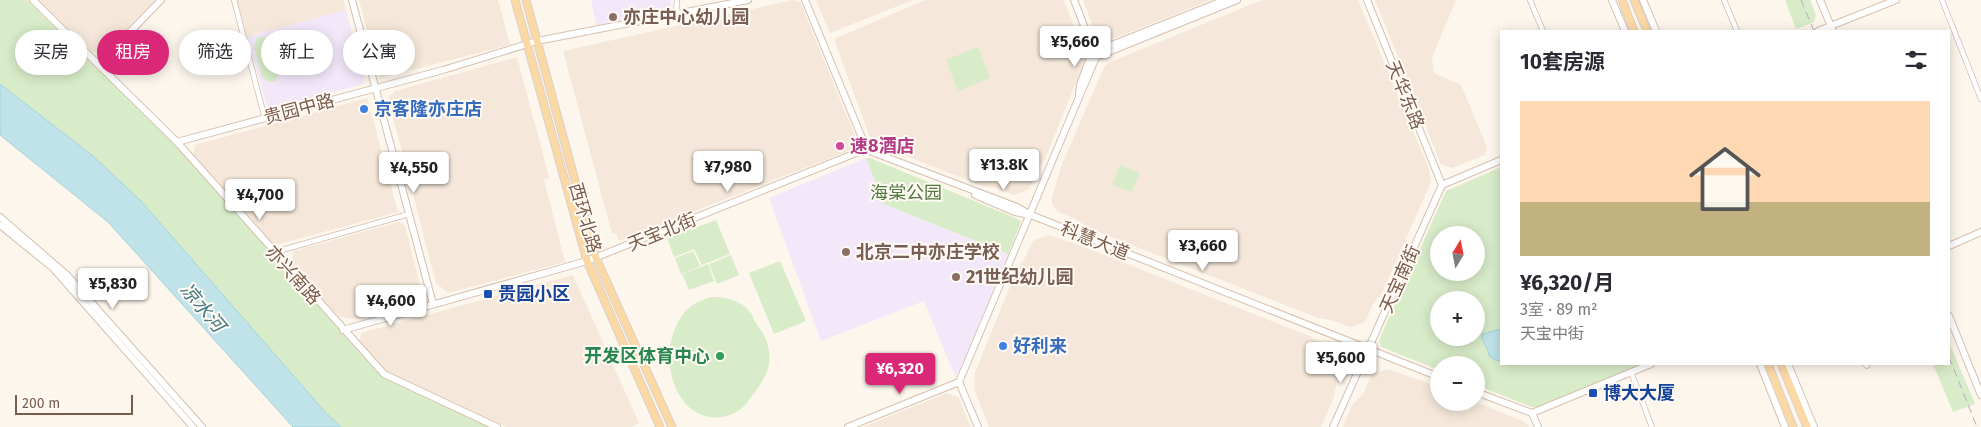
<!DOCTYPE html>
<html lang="zh">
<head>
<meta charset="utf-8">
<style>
	body { margin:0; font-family:"Fira Sans","Noto Sans SC",sans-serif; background:#f7f7f7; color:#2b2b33; height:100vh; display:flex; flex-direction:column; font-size:19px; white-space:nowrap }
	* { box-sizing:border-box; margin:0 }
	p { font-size:16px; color:#7c7c81 }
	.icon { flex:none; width:28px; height:28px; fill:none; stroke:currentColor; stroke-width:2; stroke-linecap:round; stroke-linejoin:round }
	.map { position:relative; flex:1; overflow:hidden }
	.panel { position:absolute; left:1500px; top:30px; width:450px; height:335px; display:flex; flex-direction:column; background:#fff; border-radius:0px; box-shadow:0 2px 12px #0003 }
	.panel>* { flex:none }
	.banner { position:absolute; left:15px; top:30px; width:475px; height:45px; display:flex; gap:10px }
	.needle { width:32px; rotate:10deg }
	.buttons { position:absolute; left:1430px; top:226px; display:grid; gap:10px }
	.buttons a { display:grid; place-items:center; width:55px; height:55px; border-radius:50%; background:#fff; box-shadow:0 2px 12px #0003; font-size:25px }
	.scale { position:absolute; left:15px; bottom:12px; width:118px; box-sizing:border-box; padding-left:5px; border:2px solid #7a5c4d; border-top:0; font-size:14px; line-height:18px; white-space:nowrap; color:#7a5c4d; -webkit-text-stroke:4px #fffaf3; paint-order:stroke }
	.price { position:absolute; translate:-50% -42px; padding:0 11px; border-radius:5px; background:#fff; color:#222; font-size:16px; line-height:32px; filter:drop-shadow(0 1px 2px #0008) }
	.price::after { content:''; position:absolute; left:50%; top:30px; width:15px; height:11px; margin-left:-8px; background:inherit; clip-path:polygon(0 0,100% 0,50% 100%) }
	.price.current { background:#db2777; color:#fff }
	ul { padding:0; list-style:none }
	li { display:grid; align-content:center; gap:10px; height:265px; padding:0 20px }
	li+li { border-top:1px solid #e1e1e2 }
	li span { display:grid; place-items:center; height:155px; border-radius:0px; color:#555 }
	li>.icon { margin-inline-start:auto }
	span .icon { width:90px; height:90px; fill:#fffc; stroke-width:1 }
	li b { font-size:21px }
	h2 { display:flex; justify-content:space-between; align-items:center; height:60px; padding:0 20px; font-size:21px }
	.chip { padding:0 18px; border-radius:22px; background:#fff; box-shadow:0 2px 12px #0003; font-size:18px; line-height:45px }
	.chip.current { background:#db2777; color:#fff }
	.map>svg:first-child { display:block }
	.residential { fill:#f5e8da }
	.education { fill:#f3e8fa }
	.green { fill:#d8ecc9; fill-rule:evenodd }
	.water { fill:#bfe3e8; stroke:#a5d3da }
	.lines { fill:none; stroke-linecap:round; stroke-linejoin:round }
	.street-casing { stroke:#d1beb0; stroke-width:6 }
	.secondary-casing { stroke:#d6c0b0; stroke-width:8 }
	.primary-casing { stroke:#dad1cd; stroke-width:9 }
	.street { stroke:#fff; stroke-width:4.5 }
	.secondary { stroke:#fff; stroke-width:6 }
	.primary { stroke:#fbd9a5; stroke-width:7 }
	.rail { stroke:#b9a8c9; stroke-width:1; stroke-dasharray:8 5; stroke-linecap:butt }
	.education-dot { fill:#8d6e63; stroke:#fffaf3; stroke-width:2 }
	.shop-dot { fill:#3f7fe0; stroke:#fffaf3; stroke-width:2 }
	.hotel-dot { fill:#d1479c; stroke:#fffaf3; stroke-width:2 }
	.transit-dot { fill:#1a4fb4; stroke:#fffaf3; stroke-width:2 }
	.leisure-dot { fill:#2e9e5b; stroke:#fffaf3; stroke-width:2 }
	.labels { text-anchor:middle; stroke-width:4; stroke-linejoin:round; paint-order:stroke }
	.education-label { font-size:18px; font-weight:bold; fill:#785e54; stroke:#fffaf3; text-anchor:start }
	.street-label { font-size:18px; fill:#7a5c4d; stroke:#fffaf3 }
	.shop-label { font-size:18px; font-weight:bold; fill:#366cbe; stroke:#fffaf3; text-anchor:start }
	.hotel-label { font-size:18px; font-weight:bold; fill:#b23c85; stroke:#fffaf3; text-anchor:start }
	.park-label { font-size:18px; fill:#537a41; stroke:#fffaf3 }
	.transit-label { font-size:18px; font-weight:bold; fill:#164399; stroke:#fffaf3; text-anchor:start }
	.leisure-label { font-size:18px; font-weight:bold; fill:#27864d; stroke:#fffaf3; text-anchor:end }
	.water-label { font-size:19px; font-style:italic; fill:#437c86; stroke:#fffaf3 }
</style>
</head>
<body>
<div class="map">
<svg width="1981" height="427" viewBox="0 0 1981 427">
	<rect width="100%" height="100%" fill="#fdf6ec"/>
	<g class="residential">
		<path d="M39,0H155L104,52H92Z"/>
		<path d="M237,0H343L346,10L247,37Z"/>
		<path d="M359,0H498L510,45L380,78Z"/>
		<path d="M793,0L800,2L858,143L853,149L619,241L616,233L612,234L563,51Z"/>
		<path d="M816,0H913L830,33Z"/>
		<path d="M925,0H1064L1086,58L1045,159L1037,170L1029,189L1014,195L995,188L982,186L881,146L869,135L834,39Z"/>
		<path d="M1083,0H1211L1108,41L1097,37Z"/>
		<path d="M1262,0H1358L1429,169L1431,182L1382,293L1373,304L1365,322L1350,327L1331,320L1318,318L1088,228L1076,219L1058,212L1052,204V197L1061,167L1104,67L1110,62Z"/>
		<path d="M1375,0H1456L1432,57L1434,73L1461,85L1487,147L1485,155L1452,168L1441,164Z"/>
		<path d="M517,57L548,173L549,178L544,180L565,262L448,293L436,283L388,98L395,91Z"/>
		<path d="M367,98L398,212L279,244L270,243L193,154L195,145Z"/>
		<path d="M399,222L405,225L421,290L415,302L352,319L338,316L292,265L293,251Z"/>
		<path d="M1048,235L1079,245L1312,337L1315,340L1340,351L1341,357L1334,397L1321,427H989L974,389L975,373L1017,269L1023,261L1033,241Z"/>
		<path d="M573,275L639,423L632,427H506L386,371L360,342L361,333Z"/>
		<path d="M1387,369L1439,387V402H1476L1523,421L1530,427H1343L1352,405L1363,394L1372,374Z"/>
		<path d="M947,393L959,398L971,427H863Z"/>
	</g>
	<g class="education">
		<path d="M591,0H671V6L667,10L596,25Z"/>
		<path d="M346,10L364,78L363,84L268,110L247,37Z"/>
		<path d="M866,158L884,204L1008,254L959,371L955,376L924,301L821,341L769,198Z"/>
	</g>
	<g class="green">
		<path d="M0,0H27L166,134L376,371L384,378L488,427H341L326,413L141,201L93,156L0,84Z"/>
		<path d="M1785,0H1810L1816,15L1814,22L1796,29Z"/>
		<path d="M258,37H265L271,41L280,73L275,81L269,82L262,77L254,47L255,42Z"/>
		<path d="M978,47L990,78L958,91L946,60Z"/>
		<path d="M866,158H870L1018,219L1021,222L1008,254L884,204Z"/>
		<path d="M1120,165L1140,173L1132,192L1112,185Z"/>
		<path d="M1501,167V364H1645L1539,407H1532L1476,385V365H1439V370L1381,347L1379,340L1446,191ZM1439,235H1476V272H1439ZM1439,300H1476V338H1439Z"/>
		<path d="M716,220L730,254L702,265L694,249L674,257L667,238Z"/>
		<path d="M693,251L700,266L681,274L675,258Z"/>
		<path d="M731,255L739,275L717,284L709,264Z"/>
		<path d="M780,261L806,321L774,334L749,273Z"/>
		<path d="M708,264L714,281L689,290L682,274Z"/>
		<path d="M712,297C727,297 744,301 752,315C753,317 753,319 755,322C762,331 768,339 769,352C772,370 762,382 752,396C749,399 748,402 745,405C728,423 700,421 685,403C663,378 664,328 691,306C698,301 705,299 712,297Z"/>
		<path d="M1949,342L1975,404L1953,412L1933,364H1949Z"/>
	</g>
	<g class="water">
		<path d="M0,84L93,156L141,201L326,413L341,427H293L108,222L0,135Z"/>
		<path d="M1501,329V361L1495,360L1489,356C1489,348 1481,342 1482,334Z"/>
	</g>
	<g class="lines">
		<defs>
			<g id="street">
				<path d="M234,0L265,119"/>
				<path d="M1530,0L1543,31"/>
				<path d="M1724,0L1737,31"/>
				<path d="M1942,0L1981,99"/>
				<path d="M676,14L677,0"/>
				<path d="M275,252L409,214"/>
				<path d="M1865,364L1867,366"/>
				<path d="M1631,372L1652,427"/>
			</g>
			<g id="secondary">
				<path d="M33,0L177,142L384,374L497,427"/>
				<path d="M352,0L433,304"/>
				<path d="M805,0L867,150L1017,207L1031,215L1439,377"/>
				<path d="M1367,0L1442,185"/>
				<path d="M1612,0L1625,31"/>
				<path d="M1643,0L1656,31"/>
				<path d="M1820,0L1833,31"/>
				<path d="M1818,31L1896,0"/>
				<path d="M1096,57L1237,0"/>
				<path d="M99,64L161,0"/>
				<path d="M1079,94L1080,85L1091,55L1094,52L1225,0"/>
				<path d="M177,142L443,70L537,41L748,0"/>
				<path d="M975,195L1015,212L1025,214"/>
				<path d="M0,217L67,275L202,427"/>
				<path d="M0,225L53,268L193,427"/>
				<path d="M1949,246L1981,232"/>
				<path d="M1949,316L1981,395"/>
				<path d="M343,330L587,261L856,153L867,150"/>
				<path d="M1760,364L1785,427"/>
				<path d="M1788,364L1814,427"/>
				<path d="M959,382L978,427"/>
				<path d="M1476,392L1532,413L1651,364"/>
				<path d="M1532,413L1538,427"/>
				<path d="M848,427L959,382L1096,57L1074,0"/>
				<path d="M1333,427L1442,185L1501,160"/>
			</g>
			<g id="primary">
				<path d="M515,0L587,261L660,427"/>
				<path d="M526,0L596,258L672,427"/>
				<path d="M1622,0L1634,31"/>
				<path d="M1634,0L1647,31"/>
				<path d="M1768,364L1793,427"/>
				<path d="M1781,364L1807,427"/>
			</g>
		</defs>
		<use href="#street" class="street-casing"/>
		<use href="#secondary" class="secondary-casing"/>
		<use href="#primary" class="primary-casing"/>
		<use href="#street" class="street"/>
		<use href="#secondary" class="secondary"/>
		<use href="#primary" class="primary"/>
		<g class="rail">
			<path d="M1801,0L1814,31"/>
			<path d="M1949,357L1977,427"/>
		</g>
	</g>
	<g class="education-dot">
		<circle cx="613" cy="17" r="5"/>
		<circle cx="846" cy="252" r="5"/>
		<circle cx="956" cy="277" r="5"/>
	</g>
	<g class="shop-dot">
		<circle cx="364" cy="109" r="5"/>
		<circle cx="1003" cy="346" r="5"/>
	</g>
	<circle class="hotel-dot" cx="840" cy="146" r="5"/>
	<g class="transit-dot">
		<rect x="483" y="289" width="10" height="10" rx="2.5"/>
		<rect x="1588" y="388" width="10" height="10" rx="2.5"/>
	</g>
	<circle class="leisure-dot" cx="720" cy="356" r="5"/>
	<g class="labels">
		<g class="education-label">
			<text x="623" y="23">亦庄中心幼儿园</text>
			<text x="856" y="258">北京二中亦庄学校</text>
			<text x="966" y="283">21世纪幼儿园</text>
		</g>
		<g class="street-label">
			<text transform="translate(1405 95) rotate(68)" y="6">天华东路</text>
			<text transform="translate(299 109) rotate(-15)" y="6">贵园中路</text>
			<text transform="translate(585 218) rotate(74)" y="6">西环北路</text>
			<text transform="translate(662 232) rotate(-22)" y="6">天宝北街</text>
			<text transform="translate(1095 241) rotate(22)" y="6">科慧大道</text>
			<text transform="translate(293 275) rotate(48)" y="6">亦兴南路</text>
			<text transform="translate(1400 279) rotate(-66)" y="6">天宝南街</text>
		</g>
		<g class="shop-label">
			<text x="374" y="115">京客隆亦庄店</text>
			<text x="1013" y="352">好利来</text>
		</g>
		<g class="hotel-label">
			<text x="850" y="152">速8酒店</text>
		</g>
		<g class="park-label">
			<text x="906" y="199">海棠公园</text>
		</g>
		<g class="transit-label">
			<text x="498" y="300">贵园小区</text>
			<text x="1603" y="399">博大大厦</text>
		</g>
		<g class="leisure-label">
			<text x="710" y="362">开发区体育中心</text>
		</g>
		<g class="water-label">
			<text transform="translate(203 307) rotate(50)" y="7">凉水河</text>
		</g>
	</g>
</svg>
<div class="buttons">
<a><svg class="needle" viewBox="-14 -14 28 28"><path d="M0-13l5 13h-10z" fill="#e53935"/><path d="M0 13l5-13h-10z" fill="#7c7c81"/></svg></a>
<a>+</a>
<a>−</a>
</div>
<div class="scale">200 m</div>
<b class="price" style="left:1075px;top:68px">¥5,660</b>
<b class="price" style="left:1004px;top:191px">¥13.8K</b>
<b class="price" style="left:728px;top:193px">¥7,980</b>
<b class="price" style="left:414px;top:194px">¥4,550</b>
<b class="price" style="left:260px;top:221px">¥4,700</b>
<b class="price" style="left:1203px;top:272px">¥3,660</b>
<b class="price" style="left:113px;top:310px">¥5,830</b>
<b class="price" style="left:391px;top:327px">¥4,600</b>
<b class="price" style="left:1341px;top:384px">¥5,600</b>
<b class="price current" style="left:900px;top:395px">¥6,320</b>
<div class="banner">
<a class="chip">买房</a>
<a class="chip current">租房</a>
<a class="chip">筛选</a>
<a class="chip">新上</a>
<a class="chip">公寓</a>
</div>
<section class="panel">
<h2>10套房源<svg class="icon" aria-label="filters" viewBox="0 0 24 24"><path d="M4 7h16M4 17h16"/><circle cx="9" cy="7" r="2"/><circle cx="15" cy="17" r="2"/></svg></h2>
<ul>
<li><span style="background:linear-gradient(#ffd9b3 65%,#c2b280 0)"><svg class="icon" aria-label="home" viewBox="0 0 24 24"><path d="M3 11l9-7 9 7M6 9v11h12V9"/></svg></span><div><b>¥6,320/月</b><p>3室 · 89 m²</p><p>天宝中街</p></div></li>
</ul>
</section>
</div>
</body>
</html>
